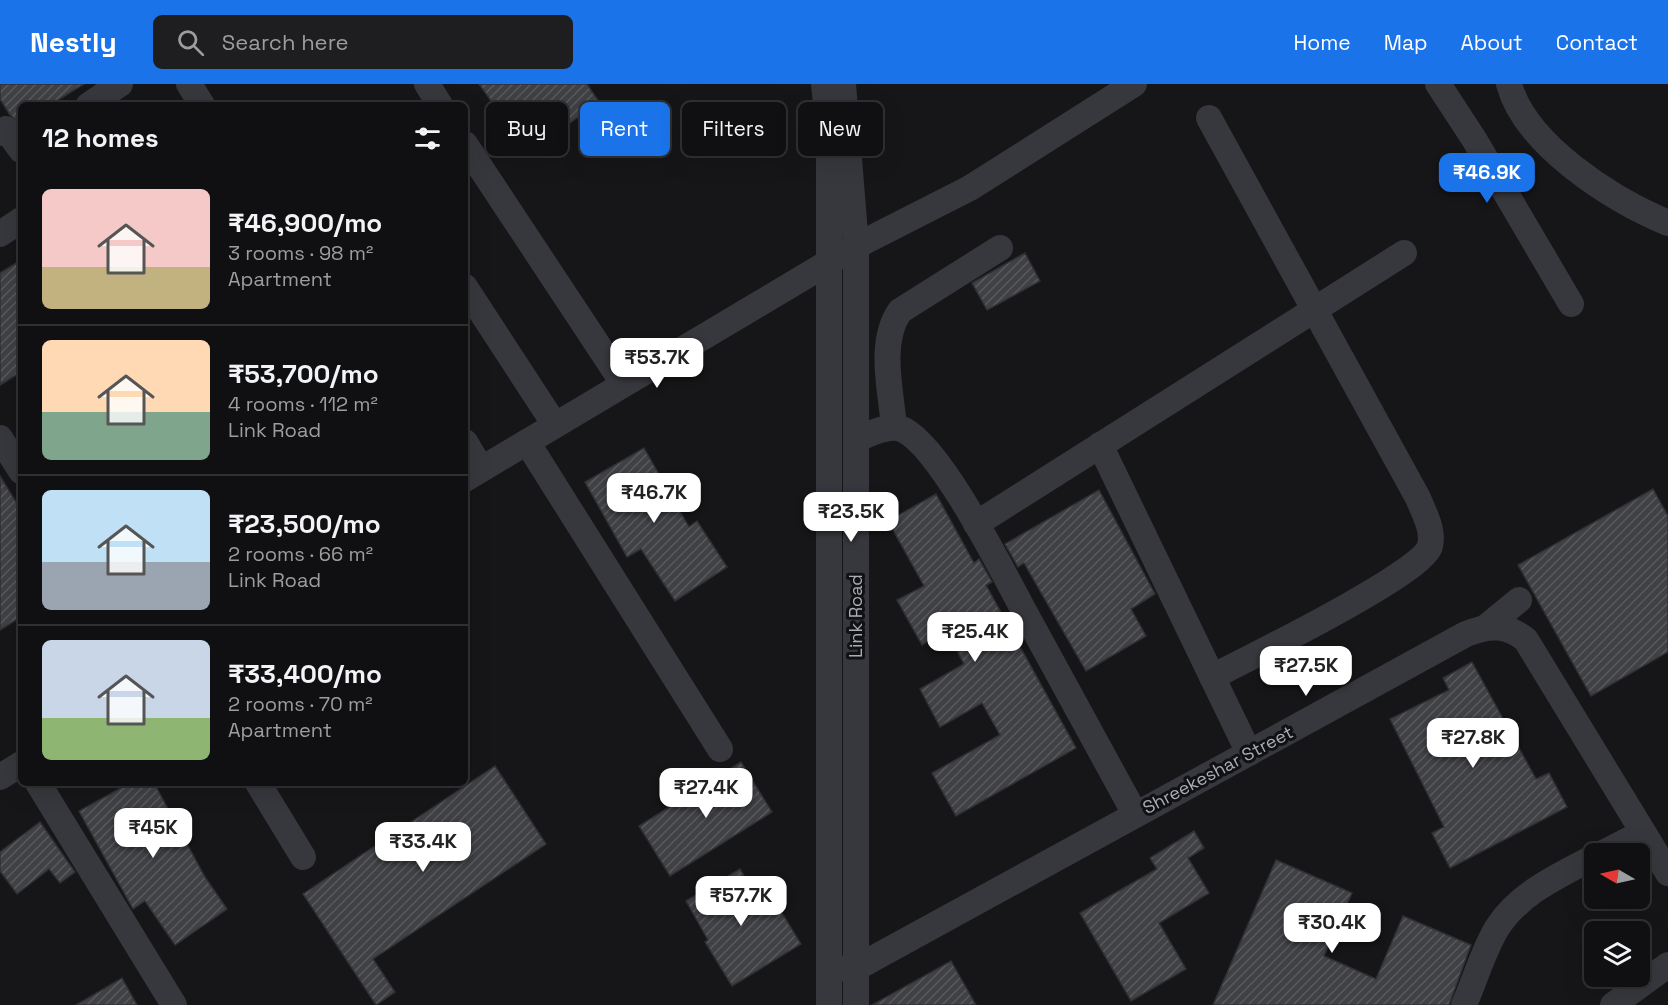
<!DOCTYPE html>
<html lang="en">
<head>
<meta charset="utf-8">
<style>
	body { margin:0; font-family:"Space Grotesk",sans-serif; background:#1e1e20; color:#f1f3f6; height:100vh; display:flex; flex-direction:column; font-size:22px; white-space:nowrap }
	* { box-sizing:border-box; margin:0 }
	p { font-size:20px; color:#9c9d9f }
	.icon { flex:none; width:33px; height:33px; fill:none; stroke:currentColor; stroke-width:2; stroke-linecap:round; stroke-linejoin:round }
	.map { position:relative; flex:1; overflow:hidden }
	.sheet { position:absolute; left:18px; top:18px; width:450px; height:684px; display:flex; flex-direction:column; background:#101012; border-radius:9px; box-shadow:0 6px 24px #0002,0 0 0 2px #303032 }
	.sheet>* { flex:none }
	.top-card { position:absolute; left:486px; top:18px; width:570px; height:54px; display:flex; gap:12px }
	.needle { width:39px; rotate:279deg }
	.buttons { position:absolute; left:1584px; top:759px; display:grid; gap:12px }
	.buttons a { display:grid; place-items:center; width:66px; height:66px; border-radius:9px; background:#101012; box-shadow:0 6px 24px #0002,0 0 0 2px #303032; font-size:30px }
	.price { position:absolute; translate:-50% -51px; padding:0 14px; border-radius:12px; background:#fff; color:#222; font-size:20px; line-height:39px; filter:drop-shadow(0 2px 3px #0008) }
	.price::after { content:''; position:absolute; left:50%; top:36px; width:18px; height:14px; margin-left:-9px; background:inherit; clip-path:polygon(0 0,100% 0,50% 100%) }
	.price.selected { background:#1a73e8; color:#fff }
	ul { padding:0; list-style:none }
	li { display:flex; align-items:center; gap:18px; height:150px; padding:0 24px }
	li+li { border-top:2px solid #303032 }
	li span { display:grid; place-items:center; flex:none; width:168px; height:120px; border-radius:9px; color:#555 }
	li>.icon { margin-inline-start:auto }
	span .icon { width:72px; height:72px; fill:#fffc; stroke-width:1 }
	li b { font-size:26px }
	h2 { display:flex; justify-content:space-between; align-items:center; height:72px; padding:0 24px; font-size:26px }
	.tag { padding:0 21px; border-radius:9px; background:#101012; box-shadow:0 6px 24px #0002,0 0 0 2px #303032; font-size:21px; line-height:54px }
	.tag.selected { background:#1a73e8; color:#fff }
	header { display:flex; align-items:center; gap:36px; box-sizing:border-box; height:84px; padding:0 30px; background:#1a73e8; color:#fff }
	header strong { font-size:28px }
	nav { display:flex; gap:33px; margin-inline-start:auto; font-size:21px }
	.search { width:420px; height:54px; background:#1e1e20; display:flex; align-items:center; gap:15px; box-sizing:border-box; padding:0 21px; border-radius:9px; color:#9c9d9f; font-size:22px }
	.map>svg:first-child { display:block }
	.building { fill:url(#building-hatch); stroke:#303034; stroke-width:1.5 }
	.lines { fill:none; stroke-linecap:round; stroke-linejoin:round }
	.minor { stroke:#37383d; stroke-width:26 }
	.labels { text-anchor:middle; stroke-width:6; stroke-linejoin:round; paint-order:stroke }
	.street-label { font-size:18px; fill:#a8adb8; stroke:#111113 }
</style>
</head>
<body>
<header>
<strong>Nestly</strong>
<div class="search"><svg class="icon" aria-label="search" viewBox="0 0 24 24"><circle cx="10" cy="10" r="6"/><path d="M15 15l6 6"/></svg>Search here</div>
<nav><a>Home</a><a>Map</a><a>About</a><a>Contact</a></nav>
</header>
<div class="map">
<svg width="1668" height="921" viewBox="0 0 1668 921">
	<defs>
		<pattern id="building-hatch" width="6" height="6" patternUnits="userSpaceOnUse" patternTransform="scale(1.5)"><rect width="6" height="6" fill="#404145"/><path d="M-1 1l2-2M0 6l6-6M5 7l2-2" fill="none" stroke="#595a5e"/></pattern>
	</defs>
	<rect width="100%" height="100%" fill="#161618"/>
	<g class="building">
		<path d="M0,0H84L50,21H21V40L10,31L0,15Z"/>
		<path d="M479,0H587L599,18L528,69Z"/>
		<path d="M1025,169L1040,197L987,226L972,199Z"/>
		<path d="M21,176V288L0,301V189Z"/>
		<path d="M644,364L689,443L697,437L727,483L675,517L641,465L627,473L585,398Z"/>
		<path d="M0,392L21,426V533L0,546Z"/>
		<path d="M1653,405L1668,432V568L1591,612L1518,481Z"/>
		<path d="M1099,406L1155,510L1131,525L1146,552L1086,587L1024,479L1018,483L1005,460Z"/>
		<path d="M936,410L974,479L979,475L992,498L986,501L1076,664L956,732L932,689L1000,651L982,619L940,643L920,605L964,580L946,547L922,561L897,516L924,502L888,437Z"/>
		<path d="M1472,578L1536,695L1549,689L1567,723L1450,784L1432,749L1444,743L1390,635L1449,606L1443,594Z"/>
		<path d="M741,678L772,728L670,792L639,742Z"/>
		<path d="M495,682L546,760L373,875L395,908L376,921L303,810Z"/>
		<path d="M130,699H154L205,793L227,825L175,861L145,817L133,825L79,727Z"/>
		<path d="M40,738L75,788L60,799L49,785L17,810L0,787V768Z"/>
		<path d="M1194,747L1204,764L1188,774L1209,809L1159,839L1186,885L1131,917L1080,829L1157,785L1150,774Z"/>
		<path d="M1276,776L1352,809L1324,872L1376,895L1403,832L1471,861L1449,921H1213Z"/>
		<path d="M740,785L762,823L774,816L801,860L732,902L705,858L708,856L686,817Z"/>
		<path d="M951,877L976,921H872Z"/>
		<path d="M122,894L137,921H76Z"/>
	</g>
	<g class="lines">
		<g class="minor">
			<path d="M189,0L202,21"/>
			<path d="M427,0L440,21"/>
			<path d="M824,0L829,50V921"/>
			<path d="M843,0L856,162V921"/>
			<path d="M1438,0L1474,55L1571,220"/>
			<path d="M1509,0C1525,61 1613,116 1668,139"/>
			<path d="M89,21L120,0"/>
			<path d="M1209,34L1418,414C1424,429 1434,446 1430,462C1425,488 1245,576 1212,593"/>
			<path d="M0,49L6,45L21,66"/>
			<path d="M465,60L623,299"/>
			<path d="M0,150L21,136"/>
			<path d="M465,203L555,341"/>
			<path d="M894,343C891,307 878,258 900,227L1000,164"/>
			<path d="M0,354L21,387"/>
			<path d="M857,355C870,350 890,339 904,346C942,366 1002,486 1024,527C1061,595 1098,663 1135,730"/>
			<path d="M465,358L481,385"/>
			<path d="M527,358L720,665"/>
			<path d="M1100,361L1249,669"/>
			<path d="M465,395L856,162L970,104L1134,0"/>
			<path d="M976,440L1404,169"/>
			<path d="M1486,543L1519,516"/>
			<path d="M0,693L21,680"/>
			<path d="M38,699L174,921"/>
			<path d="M258,699L303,773"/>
			<path d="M1601,770L1642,749"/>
			<path d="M829,885L856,884L1466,550C1489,541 1507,540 1526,556L1668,789"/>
			<path d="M1464,921C1475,896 1483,867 1497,844C1519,809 1560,791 1594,773"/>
			<path d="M1613,921L1668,881"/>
		</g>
	</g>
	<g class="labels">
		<g class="street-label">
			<text transform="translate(856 532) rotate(-90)" y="6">Link Road</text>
			<text transform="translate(1218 686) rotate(-28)" y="6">Shreekeshar Street</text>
		</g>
	</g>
</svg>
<div class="buttons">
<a><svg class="needle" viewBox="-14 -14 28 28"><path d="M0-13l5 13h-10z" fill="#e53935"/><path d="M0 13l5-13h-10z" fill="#9c9d9f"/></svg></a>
<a><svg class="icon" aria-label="layers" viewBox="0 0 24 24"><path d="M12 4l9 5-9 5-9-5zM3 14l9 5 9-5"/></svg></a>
</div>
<b class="price selected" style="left:1487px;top:120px">₹46.9K</b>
<b class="price" style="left:657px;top:305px">₹53.7K</b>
<b class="price" style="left:654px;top:440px">₹46.7K</b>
<b class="price" style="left:851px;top:459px">₹23.5K</b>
<b class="price" style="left:975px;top:579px">₹25.4K</b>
<b class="price" style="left:1306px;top:613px">₹27.5K</b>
<b class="price" style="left:1473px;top:685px">₹27.8K</b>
<b class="price" style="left:706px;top:735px">₹27.4K</b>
<b class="price" style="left:153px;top:775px">₹45K</b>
<b class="price" style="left:423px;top:789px">₹33.4K</b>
<b class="price" style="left:741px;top:843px">₹57.7K</b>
<b class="price" style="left:1332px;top:870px">₹30.4K</b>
<div class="top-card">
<a class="tag">Buy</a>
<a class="tag selected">Rent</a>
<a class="tag">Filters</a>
<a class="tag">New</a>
</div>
<section class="sheet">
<h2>12 homes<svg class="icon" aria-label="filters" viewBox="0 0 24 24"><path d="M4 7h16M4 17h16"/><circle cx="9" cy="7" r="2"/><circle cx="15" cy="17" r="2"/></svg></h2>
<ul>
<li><span style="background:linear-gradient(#f6c9c9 65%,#c2b280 0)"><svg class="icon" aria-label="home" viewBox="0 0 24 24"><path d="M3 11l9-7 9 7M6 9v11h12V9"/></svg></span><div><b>₹46,900/mo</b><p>3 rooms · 98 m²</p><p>Apartment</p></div></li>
<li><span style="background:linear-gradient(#ffd9b3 60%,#7fa58c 0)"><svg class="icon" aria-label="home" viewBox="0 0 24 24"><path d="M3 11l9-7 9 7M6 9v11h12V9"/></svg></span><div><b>₹53,700/mo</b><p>4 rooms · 112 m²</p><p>Link Road</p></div></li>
<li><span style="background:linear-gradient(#bfe0f5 60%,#9aa5b1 0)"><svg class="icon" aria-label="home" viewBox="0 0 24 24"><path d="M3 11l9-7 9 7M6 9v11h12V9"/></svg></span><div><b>₹23,500/mo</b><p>2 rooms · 66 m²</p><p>Link Road</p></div></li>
<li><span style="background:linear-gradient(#c9d6e8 65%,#8fb573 0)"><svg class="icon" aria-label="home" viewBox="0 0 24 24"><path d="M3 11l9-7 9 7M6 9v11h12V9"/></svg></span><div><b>₹33,400/mo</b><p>2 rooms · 70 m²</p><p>Apartment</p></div></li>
</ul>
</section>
</div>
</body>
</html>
